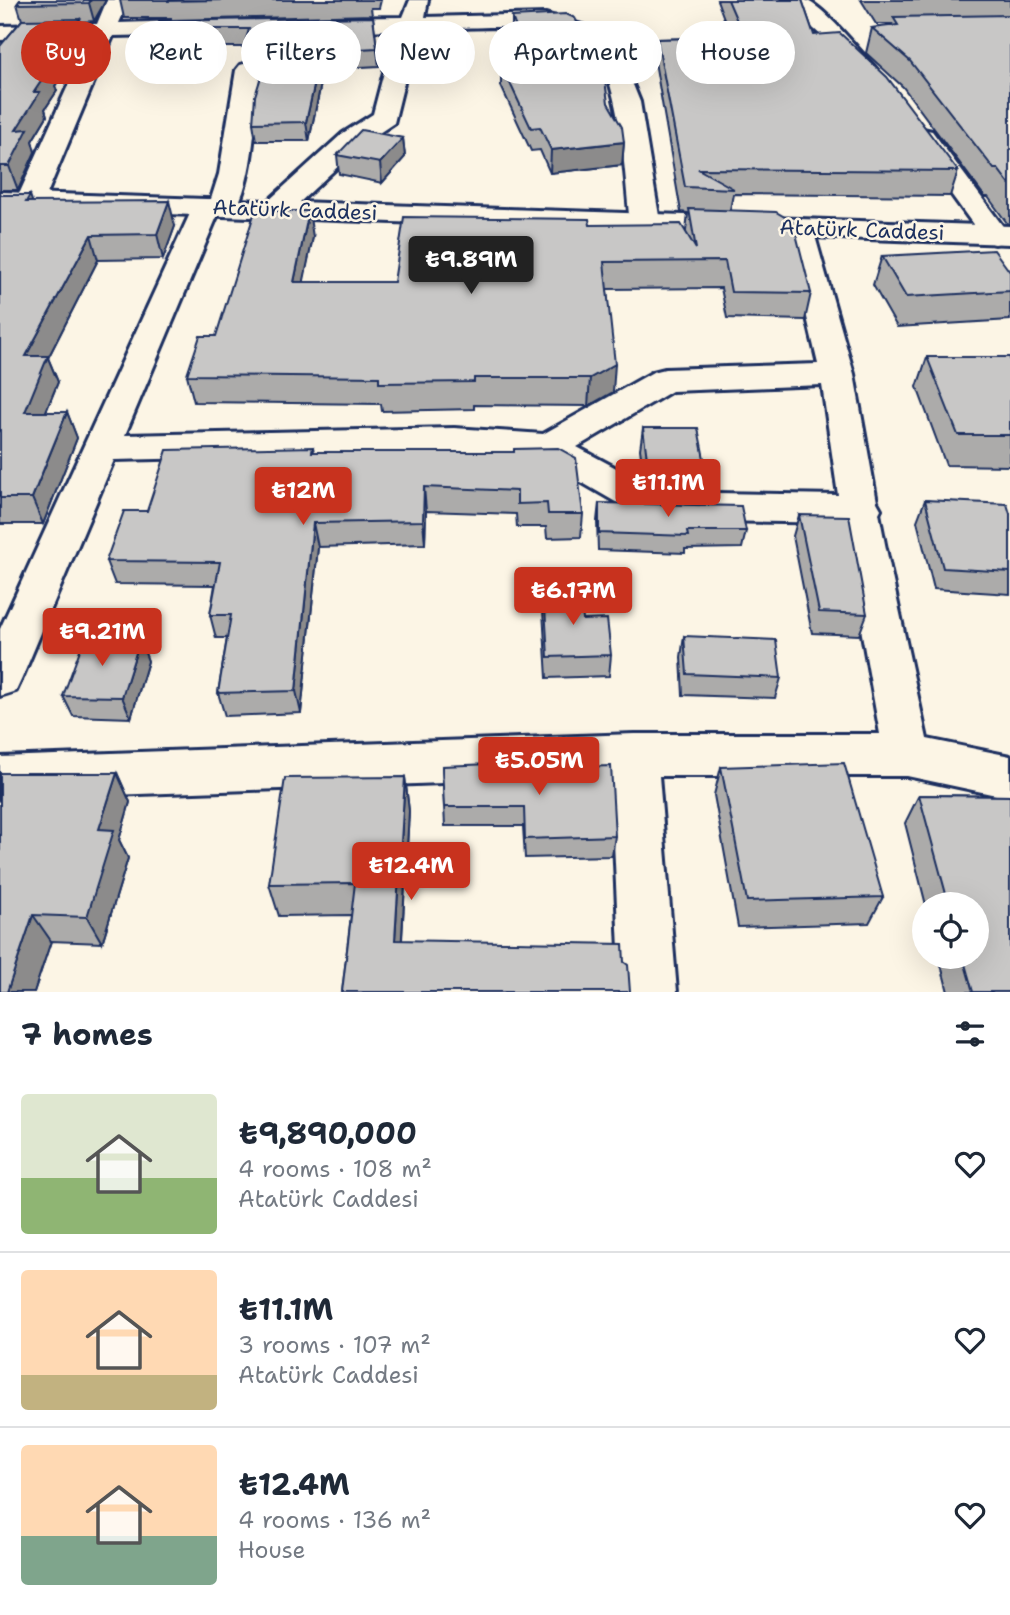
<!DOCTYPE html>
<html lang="en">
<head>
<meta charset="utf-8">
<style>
	body { margin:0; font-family:"Shantell Sans",sans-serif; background:#f6f6f7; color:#1f2937; height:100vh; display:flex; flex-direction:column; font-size:26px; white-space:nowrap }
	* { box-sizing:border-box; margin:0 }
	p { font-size:23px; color:#747a83 }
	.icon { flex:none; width:38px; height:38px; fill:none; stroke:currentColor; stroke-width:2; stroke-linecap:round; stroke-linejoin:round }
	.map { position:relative; height:992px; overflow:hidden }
	.panel { display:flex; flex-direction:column; background:#fff; flex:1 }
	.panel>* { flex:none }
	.banner { position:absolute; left:21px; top:21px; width:970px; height:63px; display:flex; gap:14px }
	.tools { position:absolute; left:912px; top:892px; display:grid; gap:14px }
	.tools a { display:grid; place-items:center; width:77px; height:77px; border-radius:50%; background:#fff; box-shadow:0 7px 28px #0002; font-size:35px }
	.price { position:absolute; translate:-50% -60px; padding:0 16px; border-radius:7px; background:#c8321e; color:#fff; font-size:23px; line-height:46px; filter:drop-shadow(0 2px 4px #0008) }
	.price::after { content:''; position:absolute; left:50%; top:42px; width:21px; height:16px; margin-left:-10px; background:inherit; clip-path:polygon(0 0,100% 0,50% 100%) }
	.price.selected { background:#222; color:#fff }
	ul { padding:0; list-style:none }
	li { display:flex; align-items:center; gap:21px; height:175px; padding:0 21px }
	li+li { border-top:2px solid #e0e1e3 }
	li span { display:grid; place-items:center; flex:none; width:196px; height:140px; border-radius:7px; color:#555 }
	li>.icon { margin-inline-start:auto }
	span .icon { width:84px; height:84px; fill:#fffc; stroke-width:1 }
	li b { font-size:30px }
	h2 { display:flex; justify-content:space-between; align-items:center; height:84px; padding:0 21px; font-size:30px }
	.chip { padding:0 24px; border-radius:32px; background:#fff; box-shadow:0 7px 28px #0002; font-size:24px; line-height:63px }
	.chip.selected { background:#c8321e; color:#fff }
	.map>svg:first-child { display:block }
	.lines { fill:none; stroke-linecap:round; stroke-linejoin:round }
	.minor-casing { stroke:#1b2f5e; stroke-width:6 }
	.tertiary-casing { stroke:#1b2f5e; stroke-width:6 }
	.minor { fill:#fcf5e5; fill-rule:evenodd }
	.tertiary { fill:#fcf5e5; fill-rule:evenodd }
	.wall { fill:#acabaa; stroke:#1b2f5e; stroke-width:2 }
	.shaded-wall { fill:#8c8b8b; stroke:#1b2f5e; stroke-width:2 }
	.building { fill:#c8c7c6; stroke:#1b2f5e; stroke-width:2 }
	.labels { text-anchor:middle; stroke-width:5; stroke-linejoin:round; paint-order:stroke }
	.far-street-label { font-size:21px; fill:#1b2f5e; stroke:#fcf5e5 }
</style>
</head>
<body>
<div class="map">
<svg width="1010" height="992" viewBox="0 0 1010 992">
	<rect width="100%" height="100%" fill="#fcf5e5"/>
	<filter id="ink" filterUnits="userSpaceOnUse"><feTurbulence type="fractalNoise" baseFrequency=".0143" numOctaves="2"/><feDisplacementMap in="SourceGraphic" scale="14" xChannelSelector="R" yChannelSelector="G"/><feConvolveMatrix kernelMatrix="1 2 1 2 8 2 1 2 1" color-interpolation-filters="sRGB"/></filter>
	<g filter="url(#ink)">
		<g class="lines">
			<defs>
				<g id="minor">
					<path d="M107,0H129L119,23L209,20L220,27L209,34L113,36L44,201L40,207L30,209L20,207L16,201L90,37L0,40V26L97,24Z"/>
					<path d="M410,0H428L425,17L546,14L602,31L623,60L640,102L660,222L655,228L645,231L635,228L630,222C625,178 621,71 587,42C561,19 454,29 417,30L394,123L361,145L286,215L276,218L266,215L262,209L266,203L343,133L373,114L395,30L322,32L311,25L322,18L403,17Z"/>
					<path d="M782,0C789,0 799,0 805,0C823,5 859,51 874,66L878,71L874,76H858L829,48L824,38Z"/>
					<path d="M248,63L256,65L260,70C255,109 255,182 233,213L218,214L125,435L454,428L543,434L653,372L665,369L818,364L786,228L791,222L801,219L811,222L854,374L877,502L881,509L879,513L885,544L927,739L1010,756V798L907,776H659L677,992H621L611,777L0,799V757L634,734H880L842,523L654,520L640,516L541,459L454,452L114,460L22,678L16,691L0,696V629L193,207L197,201L211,199L219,174L236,70L240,65ZM822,385L838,495L661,492L577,447L672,391Z"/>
					<path d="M923,129L932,131L1005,229L1010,235L1005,241L995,244L985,241L910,137L914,131Z"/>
				</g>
				<path id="tertiary" d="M0,192L1010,226V244L0,208Z"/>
			</defs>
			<use href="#minor" class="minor-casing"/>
			<use href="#tertiary" class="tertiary-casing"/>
			<use href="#minor" class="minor"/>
			<use href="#tertiary" class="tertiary"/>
		</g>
		<g class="wall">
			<path d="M20,0H106L94,21L81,22L86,41L55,86L57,91L45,109L47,116L32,141L35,152L18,190H0V46L22,20L17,4Z"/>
			<path d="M120,0H381L379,8H371L372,15L171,20V18H124Z"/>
			<path d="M717,0H802L814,35L958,171L950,196L733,194L730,210L811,293L805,320L727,318L721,288L607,289L613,392L588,406L474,405V409L382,411L381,404L194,402L187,375L313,237L303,282H394L590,225L686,231L688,213L681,212L655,62L657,39L731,37Z"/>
			<path d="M861,0H1010V224L1007,223L988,197H985L903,87L866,53L872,28L891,26L892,24H876Z"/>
			<path d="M373,17L379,66L324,69L309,141H256L253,123L264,66H261L248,60L246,47H160L156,29Z"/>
			<path d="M512,17L608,103L624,142L622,165L550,173L540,150L531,151L501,86V64H520V60L512,38Z"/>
			<path d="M403,138L405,157L382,183L339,174L337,155Z"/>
			<path d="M0,192L1,195L32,202L175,226L163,259L98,260L48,358L58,382L46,412H67L77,438L43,524H0Z"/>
			<path d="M882,256L1010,272V320L897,327L873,285Z"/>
			<path d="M927,357H1010V466L946,465L917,387Z"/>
			<path d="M643,428L706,469L702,490L662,489L644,480L640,449Z"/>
			<path d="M313,447L314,452H514L583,514L581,537L547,538L546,527H517L516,514L426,511L425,544L318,547L301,713L225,716L218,693L227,638H216L210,615L215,585L115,584L106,561L147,511Z"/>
			<path d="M925,500L1010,514V594L934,589L917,521Z"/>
			<path d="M599,503L746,531L742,548L685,549V553L598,550L597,521Z"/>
			<path d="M799,515L867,614L859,635L812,633L793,536Z"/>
			<path d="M544,590L583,620L611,655L609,676L547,678L543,611Z"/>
			<path d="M684,636L781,678L775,698L683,695L681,657Z"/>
			<path d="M140,640L148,661L131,718L73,716L63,696Z"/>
			<path d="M442,766L517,769L615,836L612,856L525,858L523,826H445Z"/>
			<path d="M721,767L883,897L869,923L738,927L714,795Z"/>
			<path d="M0,773H117L130,802L119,840L128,858L102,943L51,941L34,992H0Z"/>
			<path d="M405,777L409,811L402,940L342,992L351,915L279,916L269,884Z"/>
			<path d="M919,795L1010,796V992H948L939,957H976V905H926L905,823Z"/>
		</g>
		<g class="shaded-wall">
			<path d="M91,0H106L94,21L89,3Z"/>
			<path d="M80,19L86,41L55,86L57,91L45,109L47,116L32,141L35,152L18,190L9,166L16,130L45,68Z"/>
			<path d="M322,51L324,69L309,141L306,122Z"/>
			<path d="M403,138L405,157L382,183L380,163Z"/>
			<path d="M624,142L622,165L550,173L551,150Z"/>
			<path d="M30,195L38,219L26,202Z"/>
			<path d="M169,201L175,226L163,259L157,234Z"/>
			<path d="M309,211L313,237L298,309L294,282Z"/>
			<path d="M91,235L98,260L48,358L58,382L35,438L25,412L26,356Z"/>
			<path d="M615,364L613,392L588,406L590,378Z"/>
			<path d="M67,412L77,438L43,524L32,498Z"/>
			<path d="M424,487L426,511L425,544L423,521Z"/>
			<path d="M313,523L318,547L301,713L296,691Z"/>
			<path d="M140,640L148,661L131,718L122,697Z"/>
			<path d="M117,773L130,802L119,840L128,858L102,943L87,917L99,829Z"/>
			<path d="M405,777L409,811L400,971L395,940Z"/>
			<path d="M33,915L51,941L34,992H7Z"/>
		</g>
		<g class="building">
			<path d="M20,0H91L89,3L17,4Z"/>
			<path d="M168,0H225L168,1Z"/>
			<path d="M728,0H802L814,35L840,33L887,77L958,171L698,169L734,189L685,187L657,39L744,37Z"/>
			<path d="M566,14L575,18L587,42H600L608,103L622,127L624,142L551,150L540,127L531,128L501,64H521L520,60H528L512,17Z"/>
			<path d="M1010,15V185L998,169H994L910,61L872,28L898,25L893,17Z"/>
			<path d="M373,17L377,48L322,51L306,122L253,123L255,96L270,48L258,49L245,43L249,29H156L160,21Z"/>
			<path d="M80,19L45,68H50L34,92H40L16,130L28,129L9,166H0V46L22,20Z"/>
			<path d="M361,130L403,138L380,163L337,155Z"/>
			<path d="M0,195H30L26,202L169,201L157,234L91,235L26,356H48L25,412H67L32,498H0Z"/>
			<path d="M689,209L776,212L793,222L811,293L731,292L725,261L604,262L615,364L590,378H474V382L379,383V377L187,375L200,336H216L255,211H309L294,282H394L404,217L589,219L590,225L681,224L696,249Z"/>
			<path d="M994,250L1010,272V291L906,297L882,256Z"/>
			<path d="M927,357H1010V435H958Z"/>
			<path d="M643,428H698L706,469L665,468L647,459Z"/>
			<path d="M313,447L312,452H514V449L558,448L576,458L583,514H548L547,503L517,504V491L424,487L423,521L313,523L296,691L218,693L231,615H210L220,562L106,561L124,511H147L167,450Z"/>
			<path d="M925,500L1007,504L1010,514V572L943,568Z"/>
			<path d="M599,503L741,506L746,531H687L688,536L599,533Z"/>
			<path d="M799,515L849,516L867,614L819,612Z"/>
			<path d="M580,589L583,620L607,619L611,655L548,657L544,590Z"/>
			<path d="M684,636L776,640L781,678L687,674Z"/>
			<path d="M84,639L140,640L122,697L63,696Z"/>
			<path d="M516,763L517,769L611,766L615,836L525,839L524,807H444L442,766Z"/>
			<path d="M844,763L883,897L747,901L721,767Z"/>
			<path d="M0,773H117L99,829L114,830L87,917L33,915L7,992H0Z"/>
			<path d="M405,777L395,940L623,944L624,962L628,965L630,992H342L355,883L269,884L285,778Z"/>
			<path d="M919,795L1010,796V992H973L963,957H976V905H949Z"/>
		</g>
	</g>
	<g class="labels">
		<g class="far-street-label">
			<text transform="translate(295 210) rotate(2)" y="7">Atatürk Caddesi</text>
			<text transform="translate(862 230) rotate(2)" y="7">Atatürk Caddesi</text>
		</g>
	</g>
</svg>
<div class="tools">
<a><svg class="icon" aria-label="locate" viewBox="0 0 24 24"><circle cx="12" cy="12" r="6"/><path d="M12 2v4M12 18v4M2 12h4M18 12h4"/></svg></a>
</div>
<b class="price selected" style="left:471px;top:296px">₺9.89M</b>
<b class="price" style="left:668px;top:519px">₺11.1M</b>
<b class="price" style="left:303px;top:527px">₺12M</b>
<b class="price" style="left:573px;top:627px">₺6.17M</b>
<b class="price" style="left:102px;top:668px">₺9.21M</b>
<b class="price" style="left:539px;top:797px">₺5.05M</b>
<b class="price" style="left:411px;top:902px">₺12.4M</b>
<div class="banner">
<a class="chip selected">Buy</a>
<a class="chip">Rent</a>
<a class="chip">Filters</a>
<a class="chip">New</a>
<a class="chip">Apartment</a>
<a class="chip">House</a>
</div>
</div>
<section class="panel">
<h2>7 homes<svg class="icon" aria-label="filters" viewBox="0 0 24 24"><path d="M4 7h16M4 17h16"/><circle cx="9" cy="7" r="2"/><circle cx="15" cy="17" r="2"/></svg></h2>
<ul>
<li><span style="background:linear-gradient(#dfe7d0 60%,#8fb573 0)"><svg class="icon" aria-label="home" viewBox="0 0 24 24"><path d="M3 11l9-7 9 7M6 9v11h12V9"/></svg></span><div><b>₺9,890,000</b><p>4 rooms · 108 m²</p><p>Atatürk Caddesi</p></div><svg class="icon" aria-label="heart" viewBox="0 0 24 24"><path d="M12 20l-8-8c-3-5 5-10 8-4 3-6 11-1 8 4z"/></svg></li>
<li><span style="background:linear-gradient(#ffd9b3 75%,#c2b280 0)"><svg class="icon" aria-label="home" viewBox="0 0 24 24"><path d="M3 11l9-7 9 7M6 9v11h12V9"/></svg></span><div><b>₺11.1M</b><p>3 rooms · 107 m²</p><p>Atatürk Caddesi</p></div><svg class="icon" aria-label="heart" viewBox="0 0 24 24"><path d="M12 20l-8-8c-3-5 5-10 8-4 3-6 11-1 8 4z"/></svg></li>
<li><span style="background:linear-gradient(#ffd9b3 65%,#7fa58c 0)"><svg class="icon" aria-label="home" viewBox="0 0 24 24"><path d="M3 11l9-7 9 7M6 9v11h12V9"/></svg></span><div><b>₺12.4M</b><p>4 rooms · 136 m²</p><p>House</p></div><svg class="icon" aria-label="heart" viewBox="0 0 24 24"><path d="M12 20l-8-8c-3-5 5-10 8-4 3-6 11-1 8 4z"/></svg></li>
</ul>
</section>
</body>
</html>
